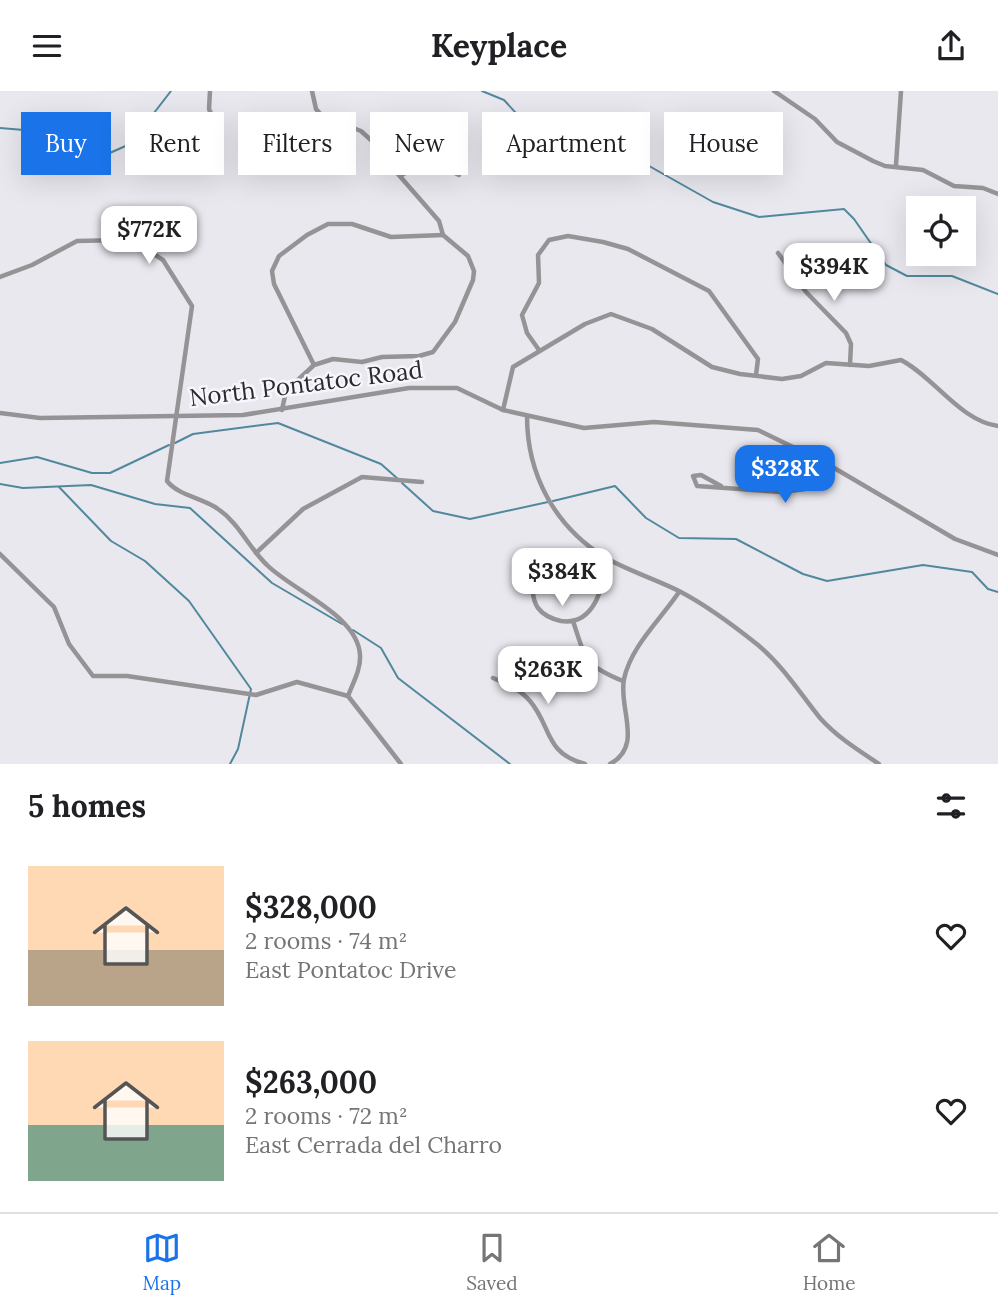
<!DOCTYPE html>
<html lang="en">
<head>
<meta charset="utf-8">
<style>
	body { margin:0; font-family:Lora,serif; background:#f6f6f6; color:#202124; height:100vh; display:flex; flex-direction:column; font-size:26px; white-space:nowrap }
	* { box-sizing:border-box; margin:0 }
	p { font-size:23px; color:#757577 }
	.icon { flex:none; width:38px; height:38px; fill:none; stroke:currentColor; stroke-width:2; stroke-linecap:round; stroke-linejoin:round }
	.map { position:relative; height:673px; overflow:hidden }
	.drawer { display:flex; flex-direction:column; background:#fff; flex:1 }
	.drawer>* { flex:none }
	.banner { position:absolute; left:21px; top:21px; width:957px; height:63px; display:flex; gap:14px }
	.fabs { position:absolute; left:906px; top:105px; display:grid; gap:14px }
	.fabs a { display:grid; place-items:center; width:70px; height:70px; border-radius:0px; background:#fff; box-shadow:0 7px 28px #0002; font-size:35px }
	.price { position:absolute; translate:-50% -60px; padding:0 16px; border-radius:14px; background:#fff; color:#222; font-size:23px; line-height:46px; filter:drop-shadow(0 2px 4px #0008) }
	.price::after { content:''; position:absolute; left:50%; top:42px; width:21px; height:16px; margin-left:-10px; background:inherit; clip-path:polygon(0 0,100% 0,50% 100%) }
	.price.selected { background:#1a73e8; color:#fff }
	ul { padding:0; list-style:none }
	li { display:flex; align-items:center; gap:21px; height:175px; padding:0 28px }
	li span { display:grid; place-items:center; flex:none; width:196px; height:140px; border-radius:0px; color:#555 }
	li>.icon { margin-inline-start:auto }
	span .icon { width:84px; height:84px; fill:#fffc; stroke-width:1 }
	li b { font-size:30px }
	h2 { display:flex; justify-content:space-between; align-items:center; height:84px; padding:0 28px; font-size:30px }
	.chip { padding:0 24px; border-radius:0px; background:#fff; box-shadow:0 7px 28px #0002; font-size:24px; line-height:63px }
	.chip.selected { background:#1a73e8; color:#fff }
	header { display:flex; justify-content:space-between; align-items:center; height:91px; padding:0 28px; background:#fff; font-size:32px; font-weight:700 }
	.menu { display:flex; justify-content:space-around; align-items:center; height:98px; border-top:2px solid #e0e0e0; background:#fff; font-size:19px; color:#757577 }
	.menu a { display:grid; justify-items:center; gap:4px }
	.menu .selected { color:#1a73e8 }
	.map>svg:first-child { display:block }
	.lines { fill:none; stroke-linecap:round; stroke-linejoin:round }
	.stream { stroke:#52889d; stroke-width:2 }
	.minor { stroke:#959395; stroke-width:4.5 }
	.labels { text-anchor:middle; stroke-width:5; stroke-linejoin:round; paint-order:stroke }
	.street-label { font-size:24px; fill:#2b2b2d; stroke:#f6f6fc }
</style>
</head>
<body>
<header><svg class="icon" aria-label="menu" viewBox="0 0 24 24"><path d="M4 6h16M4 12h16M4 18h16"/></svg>Keyplace<svg class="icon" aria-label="share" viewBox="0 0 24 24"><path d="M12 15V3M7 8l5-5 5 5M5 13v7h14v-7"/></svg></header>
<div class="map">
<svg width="998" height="673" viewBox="0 0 998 673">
	<rect width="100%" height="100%" fill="#e9e8ef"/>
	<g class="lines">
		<g class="stream">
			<path d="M482,0L504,9L536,44L560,46L574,40H587L713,111L759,126L844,118L854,128L886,174L907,185H952L998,203"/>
			<path d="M0,37L24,39L80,60L103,65L130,53L171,0"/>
			<path d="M175,352L193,343L278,332L381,373L398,388"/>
			<path d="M0,372L37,366L92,382H110L169,354"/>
			<path d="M402,392L433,420L470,428L548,411"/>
			<path d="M0,393L23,397L91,394L155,413L190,417L272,492L342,533"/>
			<path d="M59,396L111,450L145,470L189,510L251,598L238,658L230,673"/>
			<path d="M553,410L615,395L646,427L679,447L736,448L803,483L827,490L923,474L972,481L988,498L998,501"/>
			<path d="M353,539L381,557L398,587L510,673"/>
		</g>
		<g class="minor">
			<path d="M210,0L209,18L214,29"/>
			<path d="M774,0L815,28L837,51L873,70L885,75L923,79L954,95L983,97L998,103"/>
			<path d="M896,74L901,0"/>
			<path d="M400,85C422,72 437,72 459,84"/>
			<path d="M778,162L806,201L846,242L851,253L850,274"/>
			<path d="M0,186L32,174L77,150L122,149L140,154L163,169L192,215L167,390C179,405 203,407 218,418C239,432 249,457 267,474C293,500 358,524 360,564C361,578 353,592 348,605L297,591L256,604L127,585H93L69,553L54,516L0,463"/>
			<path d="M539,259L527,242L522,224L539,192L538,164L549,149L568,145L603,151L628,158L709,200L758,268L756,284"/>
			<path d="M314,274L274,193L272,180L279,165L307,144L328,133H352L391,146L443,144"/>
			<path d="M282,319L286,300L314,274L333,268L362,271L382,266L419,265L433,261L455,231L473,189L474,180L468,165L443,144L439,130L391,75L383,60L361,40L322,25L316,18L312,0"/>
			<path d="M503,319L513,276L585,233L611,223L652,238L712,276L740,283L782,288L801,285L826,272L869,275L901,269C934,286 960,330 998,335"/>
			<path d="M0,322L40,327L243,324L409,297H457L503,319L584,337L654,331L758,339L824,371L955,448L998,464"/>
			<path d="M527,325C527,384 555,436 606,467C629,480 655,488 679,500C708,515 733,534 758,554C783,575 800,602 820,627C837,646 858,659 879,673"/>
			<path d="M721,395L701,384L693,385L697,395L781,401L805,398L824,371"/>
			<path d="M256,462L303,418L362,386L422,391"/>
			<path d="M519,467C523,473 528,479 530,486C534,497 531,508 538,517C544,525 552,528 561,530C596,535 603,493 608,468"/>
			<path d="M573,530C586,569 584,574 623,590"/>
			<path d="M493,587C507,593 520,598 530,610C552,636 544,662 585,673"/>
			<path d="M348,605L401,673"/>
			<path d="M610,673C644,655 618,617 624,588C631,555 661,528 679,501"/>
		</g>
	</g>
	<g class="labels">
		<g class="street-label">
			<text transform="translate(306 293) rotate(-7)" y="8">North Pontatoc Road</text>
		</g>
	</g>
</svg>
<div class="fabs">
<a><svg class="icon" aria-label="locate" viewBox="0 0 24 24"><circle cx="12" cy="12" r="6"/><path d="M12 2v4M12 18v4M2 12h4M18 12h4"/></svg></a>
</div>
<b class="price" style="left:149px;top:175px">$772K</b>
<b class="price" style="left:834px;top:212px">$394K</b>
<b class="price selected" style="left:785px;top:414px">$328K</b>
<b class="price" style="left:562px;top:517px">$384K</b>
<b class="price" style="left:548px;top:615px">$263K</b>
<div class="banner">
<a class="chip selected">Buy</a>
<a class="chip">Rent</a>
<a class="chip">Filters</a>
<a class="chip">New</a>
<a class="chip">Apartment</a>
<a class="chip">House</a>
</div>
</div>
<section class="drawer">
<h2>5 homes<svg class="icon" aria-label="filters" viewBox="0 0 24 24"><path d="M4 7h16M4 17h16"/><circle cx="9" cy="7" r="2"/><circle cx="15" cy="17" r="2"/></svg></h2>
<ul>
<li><span style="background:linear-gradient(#ffd9b3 60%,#b9a48a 0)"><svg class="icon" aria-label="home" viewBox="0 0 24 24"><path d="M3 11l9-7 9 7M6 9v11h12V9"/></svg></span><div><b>$328,000</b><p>2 rooms · 74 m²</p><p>East Pontatoc Drive</p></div><svg class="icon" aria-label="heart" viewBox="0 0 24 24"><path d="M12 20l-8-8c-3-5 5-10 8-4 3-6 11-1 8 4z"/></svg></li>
<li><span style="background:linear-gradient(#ffd9b3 60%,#7fa58c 0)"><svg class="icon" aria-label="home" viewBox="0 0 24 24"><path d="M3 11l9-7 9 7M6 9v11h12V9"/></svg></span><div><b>$263,000</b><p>2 rooms · 72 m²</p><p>East Cerrada del Charro</p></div><svg class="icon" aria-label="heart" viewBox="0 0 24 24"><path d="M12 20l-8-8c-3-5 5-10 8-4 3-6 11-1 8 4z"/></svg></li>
</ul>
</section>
<nav class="menu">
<a class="selected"><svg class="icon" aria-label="map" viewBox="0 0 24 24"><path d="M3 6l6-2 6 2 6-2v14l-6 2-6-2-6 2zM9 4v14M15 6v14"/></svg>Map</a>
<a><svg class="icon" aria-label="saved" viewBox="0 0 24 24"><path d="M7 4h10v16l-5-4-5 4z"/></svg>Saved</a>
<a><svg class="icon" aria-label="home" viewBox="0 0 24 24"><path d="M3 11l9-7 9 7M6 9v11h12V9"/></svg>Home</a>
</nav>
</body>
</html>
